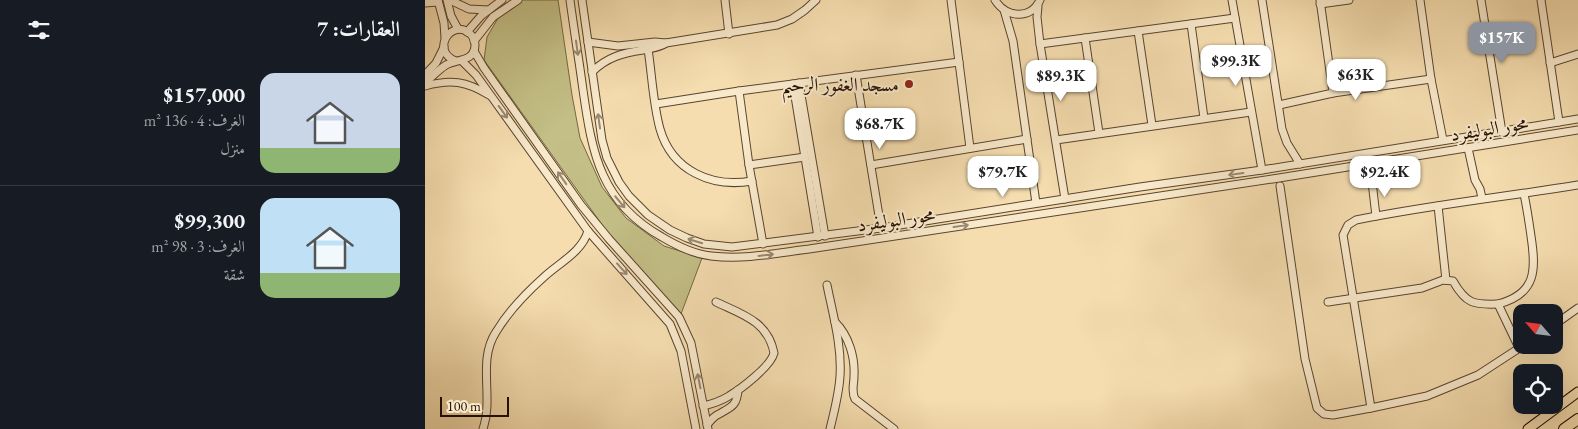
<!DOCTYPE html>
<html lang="ar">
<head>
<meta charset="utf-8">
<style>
	body { margin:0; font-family:"EB Garamond",Amiri,serif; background:#20242c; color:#f1f3f6; direction:rtl; height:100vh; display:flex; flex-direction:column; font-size:19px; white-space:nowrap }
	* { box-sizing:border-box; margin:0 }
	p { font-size:16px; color:#9ea1a6 }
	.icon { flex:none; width:28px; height:28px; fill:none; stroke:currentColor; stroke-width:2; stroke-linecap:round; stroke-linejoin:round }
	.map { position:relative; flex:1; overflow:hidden; direction:ltr }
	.drawer { display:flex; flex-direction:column; background:#171b24; width:425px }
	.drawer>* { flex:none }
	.needle { width:32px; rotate:298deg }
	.tools { position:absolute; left:1088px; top:304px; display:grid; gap:10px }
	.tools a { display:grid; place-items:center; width:50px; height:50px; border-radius:10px; background:#171b24; box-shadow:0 5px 20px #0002; font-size:25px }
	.scale { position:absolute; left:15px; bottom:12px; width:69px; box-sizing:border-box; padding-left:5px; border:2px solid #261103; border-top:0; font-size:14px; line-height:18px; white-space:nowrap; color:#261103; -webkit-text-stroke:4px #f8e9cb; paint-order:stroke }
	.price { position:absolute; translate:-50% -42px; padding:0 11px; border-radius:10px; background:#fff; color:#222; font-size:16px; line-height:32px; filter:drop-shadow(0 1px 2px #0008) }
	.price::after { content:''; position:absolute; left:50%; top:30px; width:15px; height:11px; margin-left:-8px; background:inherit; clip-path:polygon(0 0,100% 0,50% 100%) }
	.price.selected { background:#8c9099; color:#fff }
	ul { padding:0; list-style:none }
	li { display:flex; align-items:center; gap:15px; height:125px; padding:0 25px }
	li+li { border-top:1px solid #363941 }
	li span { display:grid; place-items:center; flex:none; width:140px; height:100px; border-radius:15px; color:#555 }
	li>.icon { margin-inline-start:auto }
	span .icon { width:60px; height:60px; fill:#fffc; stroke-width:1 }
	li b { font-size:21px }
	h2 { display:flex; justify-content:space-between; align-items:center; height:60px; padding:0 25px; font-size:21px }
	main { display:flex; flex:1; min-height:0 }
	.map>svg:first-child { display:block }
	.green { fill:#c3bf86; stroke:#746844 }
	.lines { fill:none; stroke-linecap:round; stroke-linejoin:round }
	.minor-casing { stroke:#5a442e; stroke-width:9 }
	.major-casing { stroke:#261103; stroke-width:11 }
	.highway-casing { stroke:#261103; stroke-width:12 }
	.minor { stroke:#f8e9cb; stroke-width:7 }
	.major { stroke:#f5ddaf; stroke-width:9 }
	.highway { stroke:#f5ddaf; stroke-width:10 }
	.oneway { stroke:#9a8871 }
	.poi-dot { fill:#8f2418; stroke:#f8e9cb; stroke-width:2 }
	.labels { text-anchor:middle; stroke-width:4; stroke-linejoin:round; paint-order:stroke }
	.poi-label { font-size:19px; fill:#261103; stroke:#f8e9cb; text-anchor:end }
	.street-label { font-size:19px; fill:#261103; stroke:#f8e9cb }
</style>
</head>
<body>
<main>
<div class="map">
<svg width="1153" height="429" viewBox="0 0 1153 429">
	<rect width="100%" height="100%" fill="#f5ddaf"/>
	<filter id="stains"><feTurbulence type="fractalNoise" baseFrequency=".004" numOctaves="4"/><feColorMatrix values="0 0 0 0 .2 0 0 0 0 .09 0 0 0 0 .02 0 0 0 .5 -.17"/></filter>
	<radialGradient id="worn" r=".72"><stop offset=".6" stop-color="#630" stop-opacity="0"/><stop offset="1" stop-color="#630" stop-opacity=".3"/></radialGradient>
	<path class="green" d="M94,0H133L147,95L155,138L177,187L201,218L239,246L277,258L256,314L193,247L59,60L62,37L79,8Z"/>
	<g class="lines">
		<defs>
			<g id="minor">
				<path d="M13,0L19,23L20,38"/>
				<path d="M22,0L26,16L33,29"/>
				<path d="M25,0L44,9L63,10"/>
				<path d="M145,0C149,30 154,60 158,90C167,154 176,203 237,237C252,246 269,254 286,256C319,260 352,253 384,249L854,178L1153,130"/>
				<path d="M157,0L177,140L182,158L194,182L204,196L223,215L245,230L262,238L279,244L307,247L456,228L715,187L837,170L1153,119"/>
				<path d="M300,0L304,34"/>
				<path d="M526,0L545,148"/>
				<path d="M570,0C581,18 606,20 615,0"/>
				<path d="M807,0L837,170"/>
				<path d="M837,0L857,129L862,143L875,164"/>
				<path d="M895,0L908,93"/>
				<path d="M995,0L1006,79L1018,140"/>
				<path d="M1056,0L1077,132"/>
				<path d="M1116,0L1134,122"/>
				<path d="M0,3L13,2"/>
				<path d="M895,4L924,0"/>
				<path d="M613,6L612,17L615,44L640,199"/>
				<path d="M579,10L588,41L611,203"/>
				<path d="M766,24L779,118"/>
				<path d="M713,31L727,125"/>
				<path d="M42,32L56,16L77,0"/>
				<path d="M660,38L674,133"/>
				<path d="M49,41L68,17L93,0"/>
				<path d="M163,42L193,46L230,42L241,43L352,25L367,19L380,10L391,0"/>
				<path d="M615,44L810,18"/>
				<path d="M223,49C227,75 228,104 235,129C247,171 287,188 327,181"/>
				<path d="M49,51L59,68L156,205L184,239L254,317L266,343L283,429"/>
				<path d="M37,61L51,75L163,231L245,324L256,351L271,429"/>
				<path d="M1125,63L1153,54"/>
				<path d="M167,72C182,57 198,53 218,50C226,48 234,48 241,43"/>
				<path d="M0,75L11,63L19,47"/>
				<path d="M431,75L456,228"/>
				<path d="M0,83C7,77 13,70 21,65C31,59 50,62 50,45C50,40 47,35 43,32C24,20 6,52 31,61"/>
				<path d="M374,83L400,236"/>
				<path d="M368,84L393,237"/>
				<path d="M0,86C26,79 41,81 64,95"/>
				<path d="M314,91L324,165L338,244"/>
				<path d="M231,104L314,91L534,62"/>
				<path d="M854,105L908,93L1006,79"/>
				<path d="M631,140L826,112"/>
				<path d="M1043,148L1050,180L1055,189L1057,198"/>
				<path d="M324,165L380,157"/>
				<path d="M446,165L602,139"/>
				<path d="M947,182L951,216"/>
				<path d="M855,186L880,359L892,408L899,414L908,415L946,408"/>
				<path d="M1013,206L1021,280"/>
				<path d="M402,285C408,315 417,346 415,376C414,394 409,412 405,429"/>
				<path d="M903,302L997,288L1018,280L1028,281C1041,304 1049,305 1073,304"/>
				<path d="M410,322C424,336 430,357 429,376C429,385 426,391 430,399L469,429"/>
				<path d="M1129,325L1153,308"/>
				<path d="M1099,345L1053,375L1002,396L946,408L918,235L923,225L931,220C1005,205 1079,197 1153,185"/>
				<path d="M1094,348L1073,304C1112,294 1111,269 1106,236C1104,222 1102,208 1099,194"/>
				<path d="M278,406C287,404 296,401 304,396C316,389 346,366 349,353C343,321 316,314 291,302"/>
				<path d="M282,425C285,421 289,416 294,414C306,407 312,406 313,390"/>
				<path d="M58,429C69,397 52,361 71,332C83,312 101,293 119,277C134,263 157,252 163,231"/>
			</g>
			<path id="major" d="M1103,429L1153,392"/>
			<path id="highway" d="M1139,429L1153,419"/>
		</defs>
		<use href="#minor" class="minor-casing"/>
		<use href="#major" class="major-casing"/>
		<use href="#highway" class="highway-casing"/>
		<use href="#minor" class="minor"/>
		<use href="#major" class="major"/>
		<use href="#highway" class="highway"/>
	</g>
	<defs><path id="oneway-shaft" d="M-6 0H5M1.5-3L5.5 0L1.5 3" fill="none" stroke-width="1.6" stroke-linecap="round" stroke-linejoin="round" transform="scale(1.25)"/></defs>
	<g class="oneway">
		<use href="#oneway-shaft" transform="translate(152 48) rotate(82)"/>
		<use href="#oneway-shaft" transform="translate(78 112) rotate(54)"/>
		<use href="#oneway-shaft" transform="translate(174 121) rotate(-98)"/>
		<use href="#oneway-shaft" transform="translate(811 174) rotate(172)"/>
		<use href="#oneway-shaft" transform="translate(137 178) rotate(-125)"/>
		<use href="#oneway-shaft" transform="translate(195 202) rotate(50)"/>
		<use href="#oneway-shaft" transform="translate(536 226) rotate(-8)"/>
		<use href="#oneway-shaft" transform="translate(270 241) rotate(-163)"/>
		<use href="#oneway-shaft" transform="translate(341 255) rotate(-7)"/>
		<use href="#oneway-shaft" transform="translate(197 269) rotate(48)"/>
		<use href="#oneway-shaft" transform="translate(274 381) rotate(-101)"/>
	</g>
	<circle class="poi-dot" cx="484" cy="84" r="5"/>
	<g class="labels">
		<g class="poi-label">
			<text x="474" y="91">مسجد الغفور الرحيم</text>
		</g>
		<g class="street-label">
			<text transform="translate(1064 128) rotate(-9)" y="7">محور البوليفرد</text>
			<text transform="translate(471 219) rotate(-8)" y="7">محور البوليفرد</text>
		</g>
	</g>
	<rect width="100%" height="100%" filter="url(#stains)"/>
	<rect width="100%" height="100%" fill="url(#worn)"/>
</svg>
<div class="tools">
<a><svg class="needle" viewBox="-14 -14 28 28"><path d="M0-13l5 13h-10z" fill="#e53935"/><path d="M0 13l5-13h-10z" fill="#9ea1a6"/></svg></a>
<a><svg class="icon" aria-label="locate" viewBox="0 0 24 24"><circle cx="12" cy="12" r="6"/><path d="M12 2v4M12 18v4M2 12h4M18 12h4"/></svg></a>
</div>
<div class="scale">100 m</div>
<b class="price selected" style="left:1077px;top:64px">$157K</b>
<b class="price" style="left:811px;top:87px">$99.3K</b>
<b class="price" style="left:931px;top:101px">$63K</b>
<b class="price" style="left:636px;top:102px">$89.3K</b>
<b class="price" style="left:455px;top:150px">$68.7K</b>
<b class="price" style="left:578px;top:198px">$79.7K</b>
<b class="price" style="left:960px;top:198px">$92.4K</b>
</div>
<section class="drawer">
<h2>العقارات: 7<svg class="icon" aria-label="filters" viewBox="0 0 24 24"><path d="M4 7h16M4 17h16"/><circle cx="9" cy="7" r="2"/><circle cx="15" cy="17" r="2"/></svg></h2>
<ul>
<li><span style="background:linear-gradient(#c9d6e8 75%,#8fb573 0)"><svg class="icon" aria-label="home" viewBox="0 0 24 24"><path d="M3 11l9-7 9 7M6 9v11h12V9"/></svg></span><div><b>$157,000</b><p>الغرف: 4 · 136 m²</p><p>منزل</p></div></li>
<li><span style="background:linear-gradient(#bfe0f5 75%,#8fb573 0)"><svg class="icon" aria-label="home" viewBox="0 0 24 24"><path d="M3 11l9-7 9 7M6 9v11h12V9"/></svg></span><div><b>$99,300</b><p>الغرف: 3 · 98 m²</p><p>شقة</p></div></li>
</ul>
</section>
</main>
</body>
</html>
